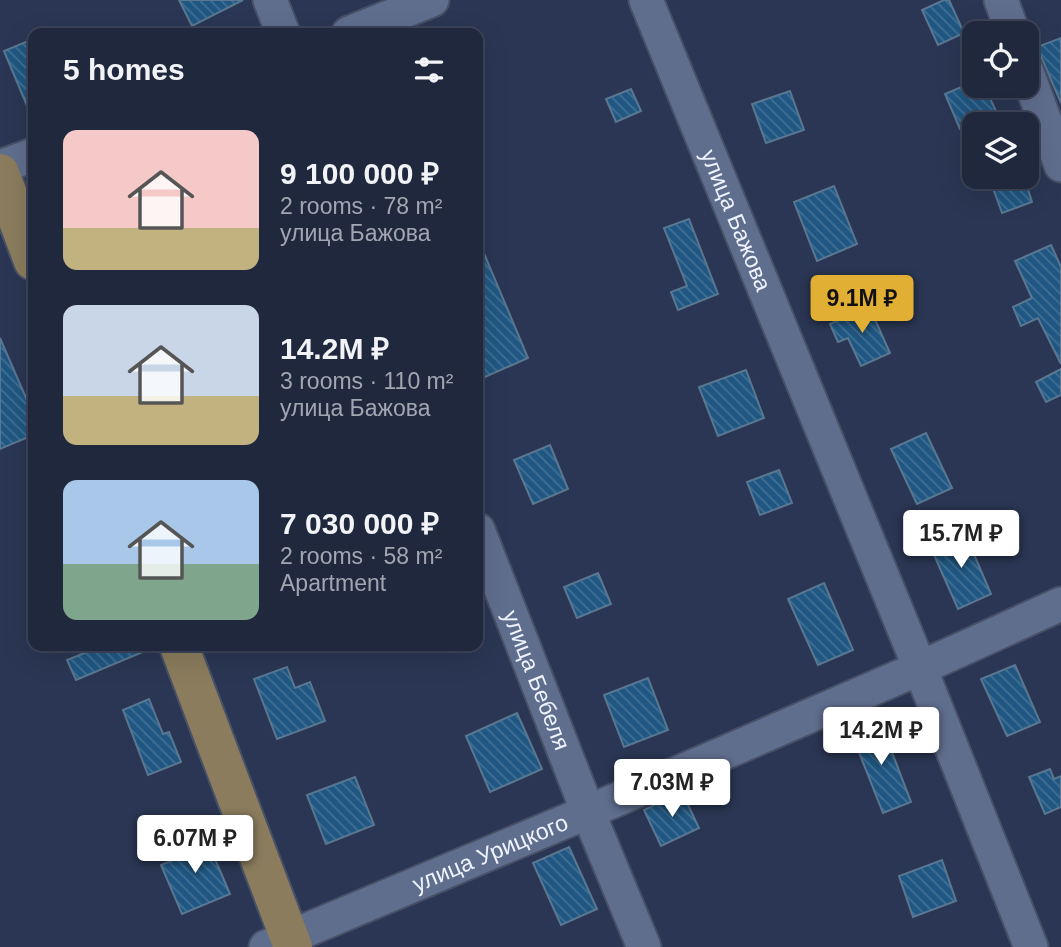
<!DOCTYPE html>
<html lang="en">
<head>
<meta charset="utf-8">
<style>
	body { margin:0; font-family:Arial,sans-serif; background:#283045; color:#f1f3f6; height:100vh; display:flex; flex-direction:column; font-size:26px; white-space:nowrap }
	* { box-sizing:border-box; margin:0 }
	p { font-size:23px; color:#a2a6b0 }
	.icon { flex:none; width:38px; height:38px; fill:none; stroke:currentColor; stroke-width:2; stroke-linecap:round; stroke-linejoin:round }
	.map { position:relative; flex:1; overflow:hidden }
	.panel { position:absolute; left:28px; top:28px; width:455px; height:623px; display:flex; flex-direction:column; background:#20283e; border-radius:14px; box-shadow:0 7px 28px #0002,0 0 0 2px #3d4458 }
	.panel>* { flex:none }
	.buttons { position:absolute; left:962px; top:21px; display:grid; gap:14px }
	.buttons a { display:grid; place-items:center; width:77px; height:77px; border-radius:14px; background:#20283e; box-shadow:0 7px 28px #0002,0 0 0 2px #3d4458; font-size:35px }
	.price { position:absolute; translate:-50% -60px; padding:0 16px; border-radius:7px; background:#fff; color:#222; font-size:23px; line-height:46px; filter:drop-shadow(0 2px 4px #0008) }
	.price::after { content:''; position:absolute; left:50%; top:42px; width:21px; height:16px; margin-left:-10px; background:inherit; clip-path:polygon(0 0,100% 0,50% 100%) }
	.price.selected { background:#e1af34; color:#111 }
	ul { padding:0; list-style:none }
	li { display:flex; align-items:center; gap:21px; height:175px; padding:0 35px }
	li span { display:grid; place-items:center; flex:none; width:196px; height:140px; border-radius:14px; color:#555 }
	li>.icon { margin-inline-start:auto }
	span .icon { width:84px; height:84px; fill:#fffc; stroke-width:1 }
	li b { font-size:30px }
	h2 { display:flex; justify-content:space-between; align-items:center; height:84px; padding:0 35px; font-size:30px }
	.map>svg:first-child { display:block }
	.building { fill:url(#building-back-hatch); stroke:#5a7791; stroke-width:2 }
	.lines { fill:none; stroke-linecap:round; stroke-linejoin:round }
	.minor-casing { stroke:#475067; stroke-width:37 }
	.major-casing { stroke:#475067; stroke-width:42 }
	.minor { stroke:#606e8e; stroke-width:33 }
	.major { stroke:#8a7c5d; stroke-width:38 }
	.labels { text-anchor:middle; stroke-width:5; stroke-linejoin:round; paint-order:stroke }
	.street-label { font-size:23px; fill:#eef3fe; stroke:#181e2b }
</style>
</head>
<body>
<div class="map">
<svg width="1061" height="947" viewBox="0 0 1061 947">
	<defs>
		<pattern id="building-back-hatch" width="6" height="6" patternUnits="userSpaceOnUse" patternTransform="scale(1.75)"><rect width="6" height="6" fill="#205782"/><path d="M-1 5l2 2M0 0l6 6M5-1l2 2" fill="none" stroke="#417095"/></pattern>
	</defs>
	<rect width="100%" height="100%" fill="#2a3653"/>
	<g class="building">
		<path d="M179,0H243L192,26Z"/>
		<path d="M944,0H949L964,33L938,45L922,10Z"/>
		<path d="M1061,38V103L1037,47Z"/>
		<path d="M33,39V120L4,51Z"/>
		<path d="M975,81V86H984L997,113L960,129L945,94Z"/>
		<path d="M631,89L641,111L616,122L606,99Z"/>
		<path d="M790,91L804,130L766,143L752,104Z"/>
		<path d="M989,177H1024L1032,202L1002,213Z"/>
		<path d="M834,186L857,244L817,261L794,202Z"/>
		<path d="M689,219L718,294L678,310L671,292L687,286L664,228Z"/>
		<path d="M478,239L528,358L485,377L478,360Z"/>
		<path d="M1051,245L1061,267V364L1038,318L1021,326L1013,307L1032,298L1015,261Z"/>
		<path d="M869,306L890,353L861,366L848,338L838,342L830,324Z"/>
		<path d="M0,338L33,414V435L0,449Z"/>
		<path d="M1061,369V395L1046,402L1036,382Z"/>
		<path d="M746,370L764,418L718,436L699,387Z"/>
		<path d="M926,433L952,488L917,504L891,449Z"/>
		<path d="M550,445L568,489L533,504L514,460Z"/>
		<path d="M779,470L792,503L760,515L747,482Z"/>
		<path d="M964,531L991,594L958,609L930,546Z"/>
		<path d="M598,573L611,604L577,618L564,587Z"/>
		<path d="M824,583L853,650L818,665L788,599Z"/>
		<path d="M102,646H157L76,680L67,660Z"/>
		<path d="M1015,665L1040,722L1007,736L981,679Z"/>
		<path d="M287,667L295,688L310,682L325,721L277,739L254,679Z"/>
		<path d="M648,678L668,730L624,747L604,695Z"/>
		<path d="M149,699L163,734L169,732L181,762L148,775L123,710Z"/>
		<path d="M517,713L542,769L490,792L466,736Z"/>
		<path d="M880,721L911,802L883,813L851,732Z"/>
		<path d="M1050,769L1054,779L1061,776V807L1045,814L1029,777Z"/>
		<path d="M355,777L374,825L326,844L307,795Z"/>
		<path d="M682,792L699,828L661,846L644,810Z"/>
		<path d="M203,831L230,894L182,914L161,865L185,855L179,841Z"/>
		<path d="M569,847L597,909L561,925L533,863Z"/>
		<path d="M942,860L956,901L913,917L899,876Z"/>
	</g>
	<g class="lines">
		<defs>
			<g id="minor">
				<path d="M270,0L283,33"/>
				<path id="s1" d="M646,0L920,668L1031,947"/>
				<path d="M1001,0L1013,33"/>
				<path d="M349,33L432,0"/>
				<path d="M1027,72L1061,165"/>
				<path d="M0,167L33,155"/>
				<path id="s2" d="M478,530L588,812L644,947"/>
				<path id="s3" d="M266,947L588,812L920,668L1061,604"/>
			</g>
			<g id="major">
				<path d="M0,173L33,261"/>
				<path d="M179,646L293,947"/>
			</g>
		</defs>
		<use href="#minor" class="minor-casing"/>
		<use href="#major" class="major-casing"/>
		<use href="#minor" class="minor"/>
		<use href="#major" class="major"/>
	</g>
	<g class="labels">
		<g class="street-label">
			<text dy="8" stroke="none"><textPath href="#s1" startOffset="238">улица Бажова</textPath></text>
			<text dy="8" stroke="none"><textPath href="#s2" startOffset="161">улица Бебеля</textPath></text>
			<text dy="8" stroke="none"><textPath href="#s3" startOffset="243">улица Урицкого</textPath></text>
		</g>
	</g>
</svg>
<div class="buttons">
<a><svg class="icon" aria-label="locate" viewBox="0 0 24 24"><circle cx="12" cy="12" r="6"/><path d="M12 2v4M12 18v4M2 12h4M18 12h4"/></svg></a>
<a><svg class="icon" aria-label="layers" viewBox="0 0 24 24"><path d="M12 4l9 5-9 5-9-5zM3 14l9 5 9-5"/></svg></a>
</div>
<b class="price selected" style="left:862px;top:335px">9.1M ₽</b>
<b class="price" style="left:961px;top:570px">15.7M ₽</b>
<b class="price" style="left:881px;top:767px">14.2M ₽</b>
<b class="price" style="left:672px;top:819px">7.03M ₽</b>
<b class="price" style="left:195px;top:875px">6.07M ₽</b>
<section class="panel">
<h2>5 homes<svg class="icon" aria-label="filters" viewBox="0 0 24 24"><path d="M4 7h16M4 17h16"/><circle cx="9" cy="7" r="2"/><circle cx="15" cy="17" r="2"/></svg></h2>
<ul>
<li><span style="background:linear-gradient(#f6c9c9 70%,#c2b280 0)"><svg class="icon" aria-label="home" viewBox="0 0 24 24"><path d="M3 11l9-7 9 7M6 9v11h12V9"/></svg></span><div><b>9 100 000 ₽</b><p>2 rooms · 78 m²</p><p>улица Бажова</p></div></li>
<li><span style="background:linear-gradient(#c9d6e8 65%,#c2b280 0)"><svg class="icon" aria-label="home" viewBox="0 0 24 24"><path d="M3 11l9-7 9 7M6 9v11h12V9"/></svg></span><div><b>14.2M ₽</b><p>3 rooms · 110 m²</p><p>улица Бажова</p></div></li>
<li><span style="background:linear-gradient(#a9c7e8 60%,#7fa58c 0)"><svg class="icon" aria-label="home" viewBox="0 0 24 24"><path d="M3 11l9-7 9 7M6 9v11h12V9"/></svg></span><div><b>7 030 000 ₽</b><p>2 rooms · 58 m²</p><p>Apartment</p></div></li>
</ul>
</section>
</div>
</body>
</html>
